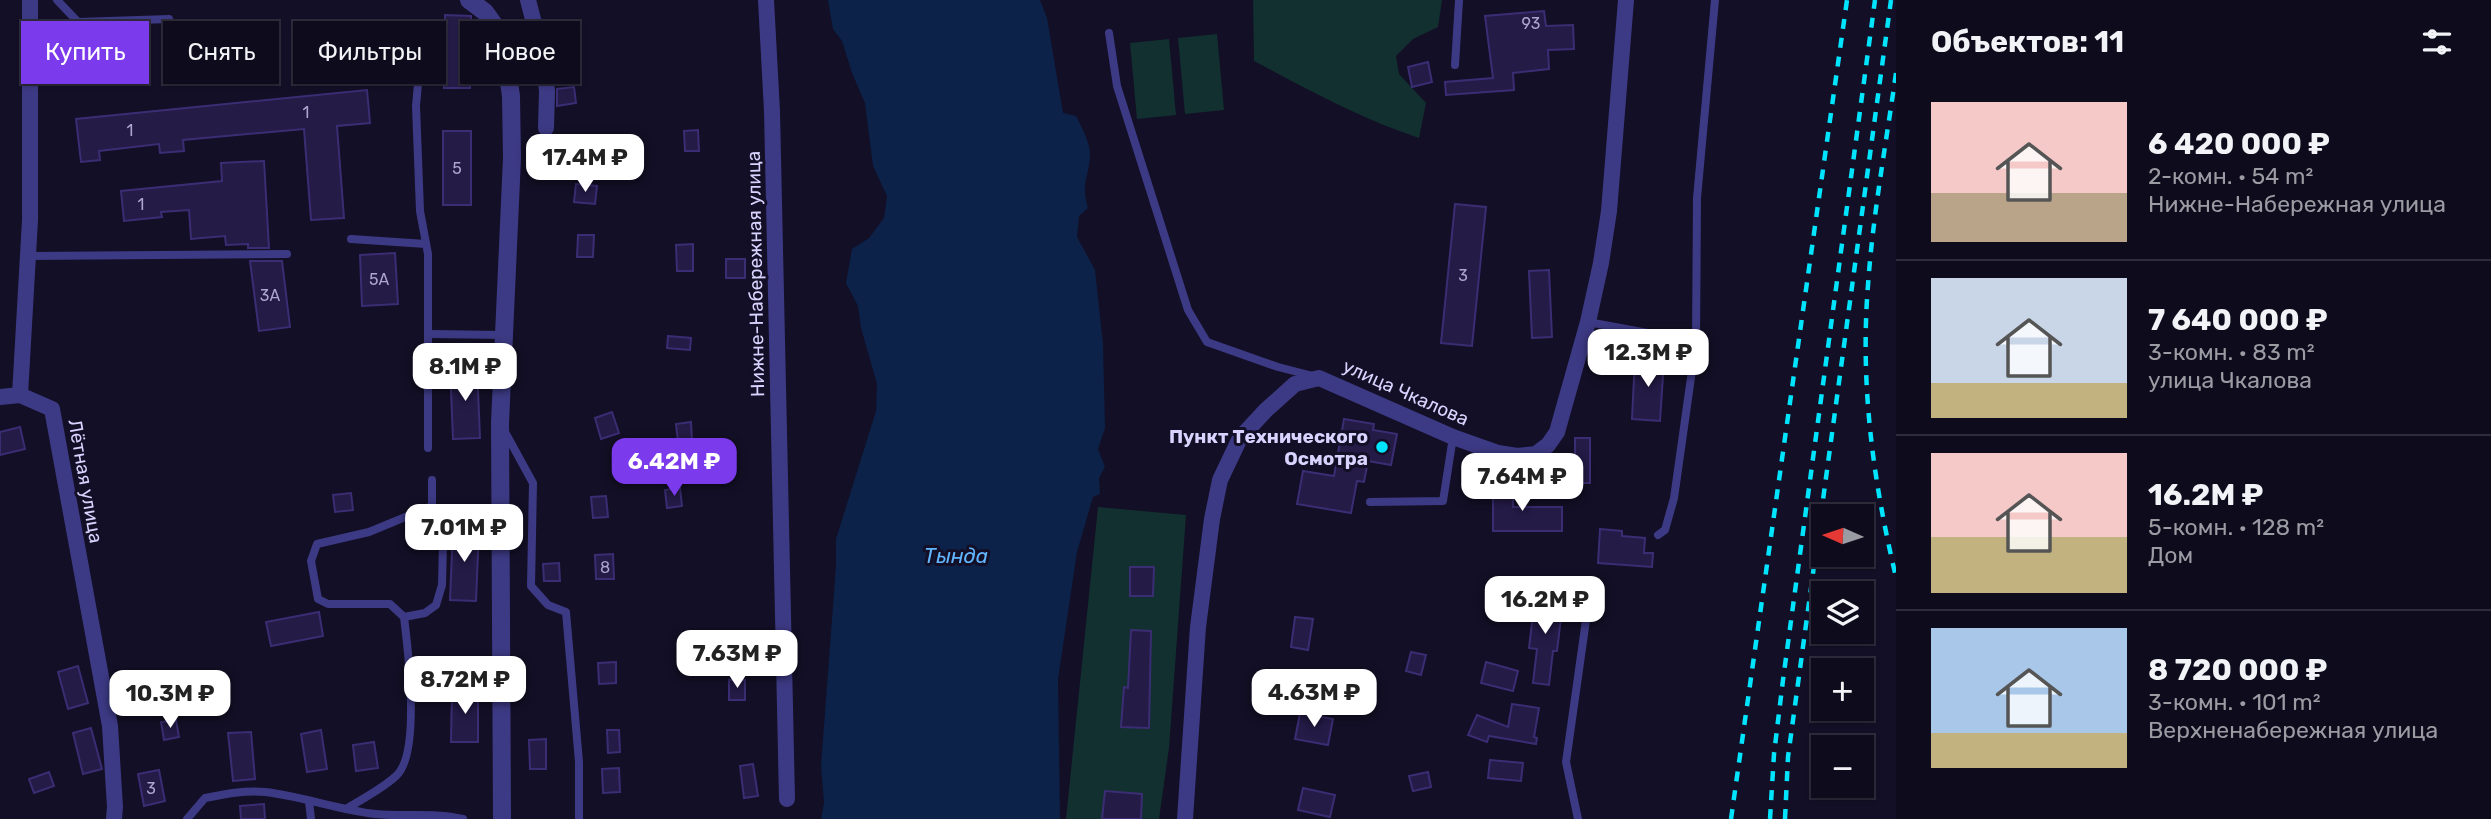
<!DOCTYPE html>
<html lang="ru">
<head>
<meta charset="utf-8">
<style>
	body { margin:0; font-family:Rubik,sans-serif; background:#1c1929; color:#f1f3f6; height:100vh; display:flex; flex-direction:column; font-size:26px; white-space:nowrap }
	* { box-sizing:border-box; margin:0 }
	p { font-size:23px; color:#9b9ba3 }
	.icon { flex:none; width:38px; height:38px; fill:none; stroke:currentColor; stroke-width:2; stroke-linecap:round; stroke-linejoin:round }
	.map { position:relative; flex:1; overflow:hidden }
	.side { display:flex; flex-direction:column; background:#0e0b1c; width:595px }
	.side>* { flex:none }
	.top-card { position:absolute; left:21px; top:21px; width:665px; height:63px; display:flex; gap:14px }
	.needle { width:46px; rotate:273deg }
	.tools { position:absolute; left:1811px; top:504px; display:grid; gap:14px }
	.tools a { display:grid; place-items:center; width:63px; height:63px; border-radius:0px; background:#0e0b1c; box-shadow:0 2px 5px #0004,0 0 0 2px #2e2b3b; font-size:35px }
	.price { position:absolute; translate:-50% -60px; padding:0 16px; border-radius:14px; background:#fff; color:#222; font-size:23px; line-height:46px; filter:drop-shadow(0 2px 4px #0008) }
	.price::after { content:''; position:absolute; left:50%; top:42px; width:21px; height:16px; margin-left:-10px; background:inherit; clip-path:polygon(0 0,100% 0,50% 100%) }
	.price.selected { background:#7c3aed; color:#fff }
	ul { padding:0; list-style:none }
	li { display:flex; align-items:center; gap:21px; height:175px; padding:0 35px }
	li+li { border-top:2px solid #2e2b3b }
	li span { display:grid; place-items:center; flex:none; width:196px; height:140px; border-radius:0px; color:#555 }
	li>.icon { margin-inline-start:auto }
	span .icon { width:84px; height:84px; fill:#fffc; stroke-width:1 }
	li b { font-size:30px }
	h2 { display:flex; justify-content:space-between; align-items:center; height:84px; padding:0 35px; font-size:30px }
	.pill { padding:0 24px; border-radius:0px; background:#0e0b1c; box-shadow:0 2px 5px #0004,0 0 0 2px #2e2b3b; font-size:24px; line-height:63px }
	.pill.selected { background:#7c3aed; color:#fff }
	main { display:flex; flex:1; min-height:0 }
	.map>svg:first-child { display:block }
	.green { fill:#12302f }
	.water { fill:#0c2248 }
	.building { fill:#241b47; stroke:#3b2d73; stroke-width:2 }
	.lines { fill:none; stroke-linecap:round; stroke-linejoin:round }
	.service { stroke:#3d3a85; stroke-width:8 }
	.minor { stroke:#3d3a85; stroke-width:16 }
	.tertiary { stroke:#3d3a85; stroke-width:18 }
	.rail { stroke:#00e5ff; stroke-width:4.5; stroke-dasharray:10 9; stroke-linecap:butt }
	.poi-dot { fill:#00e5ff; stroke:#130f26; stroke-width:2.5 }
	.labels { text-anchor:middle; stroke-width:6; stroke-linejoin:round; paint-order:stroke }
	.number-label { font-size:16px; fill:#aca6d1 }
	.street-label { font-size:19px; fill:#d9d4ff; stroke:#130f26 }
	.poi-label { font-size:19px; font-weight:bold; fill:#d9d4ff; stroke:#130f26; text-anchor:end }
	.water-label { font-size:21px; font-style:italic; fill:#62b6ff; stroke:#130f26 }
</style>
</head>
<body>
<main>
<div class="map">
<svg width="1896" height="819" viewBox="0 0 1896 819">
	<rect width="100%" height="100%" fill="#130f26"/>
	<g class="green">
		<path d="M1253,0H1442L1438,27L1413,39L1396,56L1399,74L1426,103L1419,138C1361,119 1308,90 1254,61Z"/>
		<path d="M1217,34L1224,110L1185,114L1178,38Z"/>
		<path d="M1169,39L1176,115L1137,119L1130,43Z"/>
		<path d="M1098,507L1186,515L1169,748L1159,819H1066Z"/>
	</g>
	<path class="water" d="M828,0H1040L1047,18L1063,113L1076,116C1082,128 1089,140 1090,153C1090,176 1080,182 1088,208L1079,216L1077,237L1095,270L1103,344L1105,428L1098,449L1105,467L1099,478L1100,494L1093,497L1077,552L1058,679L1060,819H821L824,803L821,766L836,566V539L876,411L877,384L861,328L858,306L846,283L852,249L869,238L884,218L887,196L873,166L865,103L852,73L842,41L833,29Z"/>
	<g class="building">
		<path d="M1544,11L1546,26L1573,25L1574,49L1548,50L1549,69L1513,73L1514,90L1446,95L1445,82L1493,78L1485,16Z"/>
		<path d="M445,15L471,16L470,88H444Z"/>
		<path d="M1428,62L1432,82L1412,87L1408,67Z"/>
		<path d="M574,87L576,103L557,106V89Z"/>
		<path d="M367,90L370,123L337,126L344,218L311,220L304,129L183,140L184,151L160,153L159,144L99,151L100,160L81,162L76,119Z"/>
		<path d="M698,130L699,151H685L684,131Z"/>
		<rect x="443" y="131" width="28" height="74"/>
		<path d="M604,136L605,153L584,154L583,137Z"/>
		<path d="M264,161L269,248H248V244L226,245L225,236L191,239L189,210L161,212L162,217L124,221L121,191L222,181L221,163Z"/>
		<path d="M576,184L597,186L595,204L574,202Z"/>
		<path d="M1455,204L1486,207L1472,346L1441,343Z"/>
		<path d="M578,235H594L593,257H577Z"/>
		<path d="M693,244V271H677L676,245Z"/>
		<path d="M395,253L398,304L362,306L360,255Z"/>
		<rect x="726" y="259" width="19" height="19"/>
		<path d="M250,261H282L290,327L259,331Z"/>
		<path d="M1549,270L1552,337L1532,338L1529,271Z"/>
		<path d="M668,336L691,338L690,350L667,348Z"/>
		<path d="M1635,358L1664,360L1660,421L1632,419Z"/>
		<path d="M477,366L480,438L453,439L450,367Z"/>
		<path d="M612,412L619,433L601,439L595,418Z"/>
		<path d="M1344,419L1374,424L1373,430L1397,434L1391,465L1368,461L1364,482L1357,481L1351,513L1297,504L1303,471L1334,476Z"/>
		<path d="M691,422L692,441L678,442L676,424Z"/>
		<path d="M20,427L25,449L0,455V432Z"/>
		<rect x="1575" y="438" width="15" height="45"/>
		<path d="M1493,481H1513V507H1562V531H1493Z"/>
		<path d="M680,488L682,506L667,508L665,490Z"/>
		<path d="M351,493L353,510L335,512L333,495Z"/>
		<path d="M606,496L608,517L593,518L591,497Z"/>
		<path d="M453,528L479,529L476,601L450,600Z"/>
		<path d="M1600,529L1622,531V536L1645,538L1644,553H1653L1652,567L1598,563Z"/>
		<path d="M613,554L614,579H596L595,555Z"/>
		<path d="M559,563L560,581H544L543,564Z"/>
		<path d="M1130,567H1154L1153,596H1130Z"/>
		<path d="M1535,597L1563,601L1557,651H1553L1549,685L1533,683L1537,649L1529,648Z"/>
		<path d="M319,612L323,636L271,646L266,622Z"/>
		<path d="M1295,617L1313,619L1308,650L1291,647Z"/>
		<path d="M1131,630L1151,631L1149,728L1121,727L1124,687L1128,688Z"/>
		<path d="M1411,652L1426,655L1421,675L1406,671Z"/>
		<path d="M616,662V683L599,684L598,663Z"/>
		<path d="M1486,662L1518,671L1513,691L1481,683Z"/>
		<path d="M78,666L88,703L68,709L58,672Z"/>
		<rect x="729" y="680" width="16" height="20"/>
		<path d="M452,689H478V742H451Z"/>
		<path d="M1512,704L1539,708L1534,737L1537,738L1536,744L1489,736L1487,742L1468,735L1477,715L1508,727Z"/>
		<path d="M1300,713L1333,719L1328,745L1295,739Z"/>
		<path d="M176,720L179,737L164,740L161,722Z"/>
		<path d="M91,728L102,769L83,774L73,733Z"/>
		<path d="M321,730L327,769L307,772L301,734Z"/>
		<path d="M607,730H619L620,752L608,753Z"/>
		<path d="M251,732L255,779L233,781L228,733Z"/>
		<path d="M546,739V769H530L529,740Z"/>
		<path d="M374,742L378,768L356,771L353,745Z"/>
		<path d="M1490,760L1523,763L1521,781L1488,778Z"/>
		<path d="M753,764L758,796L744,798L740,766Z"/>
		<path d="M619,768L620,792L603,793L602,769Z"/>
		<path d="M159,770L165,801L144,806L138,774Z"/>
		<path d="M49,772L54,786L34,793L29,779Z"/>
		<path d="M1428,772L1431,787L1413,791L1409,776Z"/>
		<path d="M1303,788L1335,795L1330,817L1298,810Z"/>
		<path d="M1105,791L1142,794L1141,819H1102Z"/>
		<path d="M264,804L265,819H241L240,806Z"/>
	</g>
	<g class="lines">
		<g class="service">
			<path d="M57,0L78,22L169,19"/>
			<path d="M1109,33L1117,86L1188,310L1207,342L1278,367L1313,376"/>
			<path d="M422,39L416,106L420,211L428,254V448"/>
			<path d="M1455,65L1459,0"/>
			<path d="M351,239L426,244"/>
			<path d="M28,256L287,254"/>
			<path d="M1588,322L1696,342L1674,498L1665,530L1658,535"/>
			<path d="M428,334L504,335"/>
			<path d="M1696,342L1697,198L1715,0"/>
			<path d="M505,432L533,483L531,586L548,605L566,612L579,762V819"/>
			<path d="M1370,502L1443,501L1453,437"/>
			<path d="M404,617L425,613L436,605L442,585L443,544L432,506V480"/>
			<path d="M309,801L311,819"/>
			<path d="M346,809C362,799 382,789 396,776C421,754 408,649 404,617L390,604H328L318,599L311,561L317,544L369,532L432,506"/>
			<path d="M187,819L205,798C225,794 245,790 265,792C302,796 338,810 376,814C405,817 434,812 463,819"/>
			<path d="M1578,819L1566,762L1588,606"/>
		</g>
		<g class="minor">
			<path d="M528,0L543,58L547,91L546,128"/>
			<path d="M766,0L772,111L787,799"/>
			<path d="M20,395L52,409L110,726L115,807L114,819"/>
			<path d="M20,395L30,220V0"/>
			<path d="M0,397L20,395"/>
			<path d="M1185,819L1198,627L1212,519L1220,480L1240,438L1266,410L1295,384L1319,378L1453,437L1498,453L1517,456L1536,454L1548,445L1557,432L1588,322L1601,263L1609,211L1626,0"/>
		</g>
		<path class="tertiary" d="M469,0L485,12L498,30L505,55L511,96L512,158L500,423L502,819"/>
		<g class="rail">
			<path d="M1896,73C1886,144 1873,214 1868,285C1860,384 1873,481 1896,577"/>
			<path d="M1731,819L1847,0"/>
			<path d="M1770,819L1774,754L1783,680L1875,0"/>
			<path d="M1785,819L1788,757L1891,0"/>
		</g>
	</g>
	<circle class="poi-dot" cx="1382" cy="447" r="7"/>
	<g class="labels">
		<g class="number-label">
			<text x="1531" y="29">93</text>
			<text x="306" y="118">1</text>
			<text x="130" y="136">1</text>
			<text x="457" y="174">5</text>
			<text x="141" y="210">1</text>
			<text x="1463" y="281">3</text>
			<text x="379" y="285">5А</text>
			<text x="270" y="301">3А</text>
			<text x="605" y="573">8</text>
			<text x="151" y="794">3</text>
		</g>
		<g class="street-label">
			<text transform="translate(755 274) rotate(-91)" y="7">Нижне-Набережная улица</text>
			<text transform="translate(1406 392) rotate(24)" y="7">улица Чкалова</text>
			<text transform="translate(86 481) rotate(80)" y="7">Лётная улица</text>
		</g>
		<g class="poi-label">
			<text x="1368" y="443">Пункт Технического<tspan x="1368" dy="22">Осмотра</tspan></text>
		</g>
		<g class="water-label">
			<text x="956" y="563">Тында</text>
		</g>
	</g>
</svg>
<div class="tools">
<a><svg class="needle" viewBox="-14 -14 28 28"><path d="M0-13l5 13h-10z" fill="#e53935"/><path d="M0 13l5-13h-10z" fill="#9b9ba3"/></svg></a>
<a><svg class="icon" aria-label="layers" viewBox="0 0 24 24"><path d="M12 4l9 5-9 5-9-5zM3 14l9 5 9-5"/></svg></a>
<a>+</a>
<a>−</a>
</div>
<b class="price" style="left:585px;top:194px">17.4M ₽</b>
<b class="price" style="left:1648px;top:389px">12.3M ₽</b>
<b class="price" style="left:465px;top:403px">8.1M ₽</b>
<b class="price selected" style="left:674px;top:498px">6.42M ₽</b>
<b class="price" style="left:1522px;top:513px">7.64M ₽</b>
<b class="price" style="left:464px;top:564px">7.01M ₽</b>
<b class="price" style="left:1545px;top:636px">16.2M ₽</b>
<b class="price" style="left:737px;top:690px">7.63M ₽</b>
<b class="price" style="left:465px;top:716px">8.72M ₽</b>
<b class="price" style="left:1314px;top:729px">4.63M ₽</b>
<b class="price" style="left:170px;top:730px">10.3M ₽</b>
<div class="top-card">
<a class="pill selected">Купить</a>
<a class="pill">Снять</a>
<a class="pill">Фильтры</a>
<a class="pill">Новое</a>
</div>
</div>
<section class="side">
<h2>Объектов: 11<svg class="icon" aria-label="filters" viewBox="0 0 24 24"><path d="M4 7h16M4 17h16"/><circle cx="9" cy="7" r="2"/><circle cx="15" cy="17" r="2"/></svg></h2>
<ul>
<li><span style="background:linear-gradient(#f6c9c9 65%,#b9a48a 0)"><svg class="icon" aria-label="home" viewBox="0 0 24 24"><path d="M3 11l9-7 9 7M6 9v11h12V9"/></svg></span><div><b>6 420 000 ₽</b><p>2-комн. · 54 m²</p><p>Нижне-Набережная улица</p></div></li>
<li><span style="background:linear-gradient(#c9d6e8 75%,#c2b280 0)"><svg class="icon" aria-label="home" viewBox="0 0 24 24"><path d="M3 11l9-7 9 7M6 9v11h12V9"/></svg></span><div><b>7 640 000 ₽</b><p>3-комн. · 83 m²</p><p>улица Чкалова</p></div></li>
<li><span style="background:linear-gradient(#f6c9c9 60%,#c2b280 0)"><svg class="icon" aria-label="home" viewBox="0 0 24 24"><path d="M3 11l9-7 9 7M6 9v11h12V9"/></svg></span><div><b>16.2M ₽</b><p>5-комн. · 128 m²</p><p>Дом</p></div></li>
<li><span style="background:linear-gradient(#a9c7e8 75%,#c2b280 0)"><svg class="icon" aria-label="home" viewBox="0 0 24 24"><path d="M3 11l9-7 9 7M6 9v11h12V9"/></svg></span><div><b>8 720 000 ₽</b><p>3-комн. · 101 m²</p><p>Верхненабережная улица</p></div></li>
</ul>
</section>
</main>
</body>
</html>
